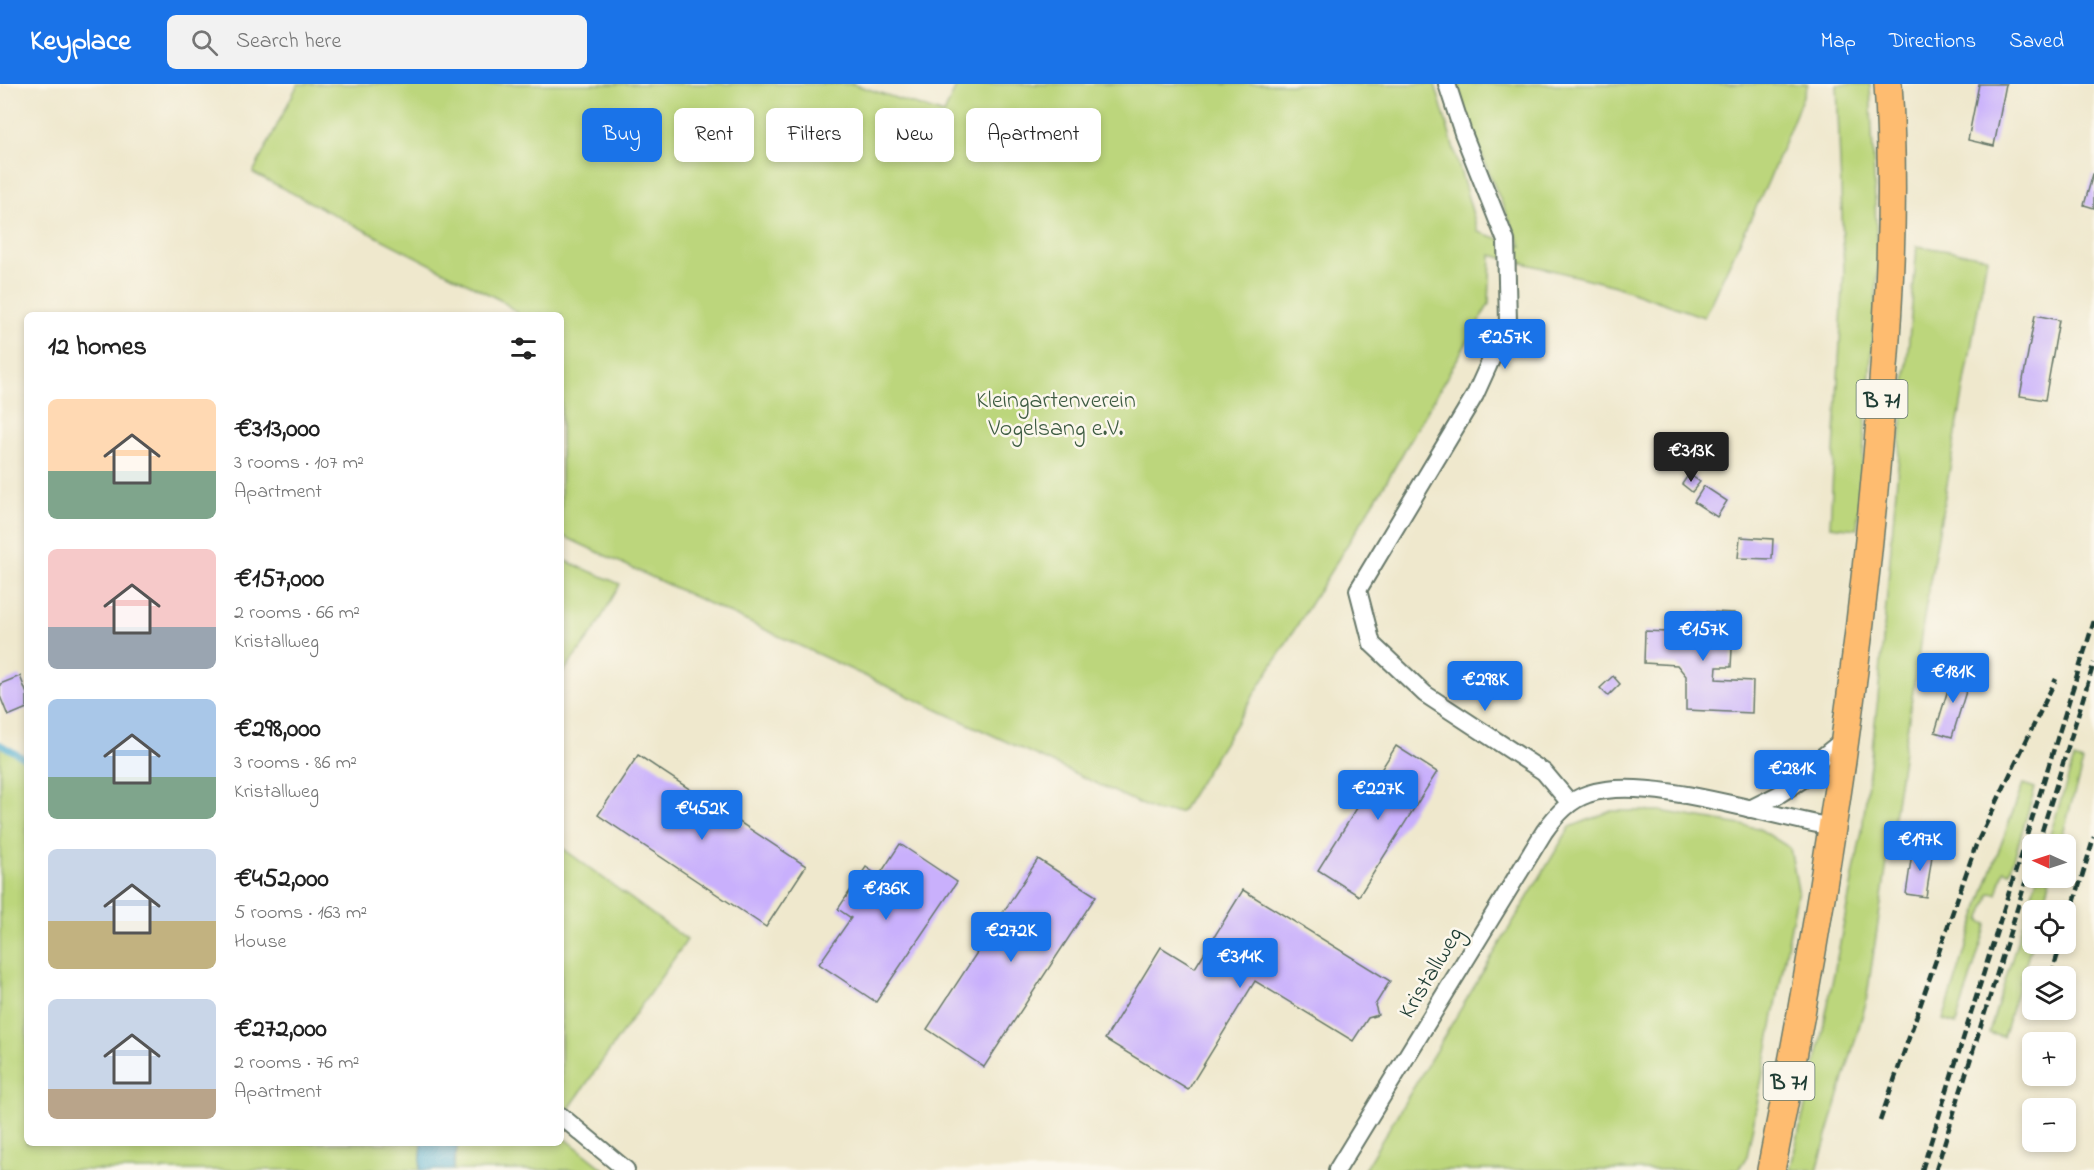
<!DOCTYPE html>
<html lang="en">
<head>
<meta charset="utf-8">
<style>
	body { margin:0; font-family:"Indie Flower",sans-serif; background:#f2f2f2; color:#222; height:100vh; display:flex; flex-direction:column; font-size:22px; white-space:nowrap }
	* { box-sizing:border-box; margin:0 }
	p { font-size:20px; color:#767676 }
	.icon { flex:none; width:33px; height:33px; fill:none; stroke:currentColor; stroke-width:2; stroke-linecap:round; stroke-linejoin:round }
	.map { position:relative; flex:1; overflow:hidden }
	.side { position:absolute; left:24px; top:228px; width:540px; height:834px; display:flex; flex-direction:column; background:#fff; border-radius:9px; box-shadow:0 3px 9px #0003 }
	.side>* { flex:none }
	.banner { position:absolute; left:582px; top:24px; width:570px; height:54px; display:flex; gap:12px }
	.needle { width:39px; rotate:273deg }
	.buttons { position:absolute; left:2022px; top:750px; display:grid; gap:12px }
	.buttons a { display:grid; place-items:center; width:54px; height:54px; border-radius:9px; background:#fff; box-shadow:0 3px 9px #0003; font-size:30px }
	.price { position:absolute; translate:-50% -51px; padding:0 14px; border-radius:6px; background:#1a73e8; color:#fff; font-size:20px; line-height:39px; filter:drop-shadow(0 2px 3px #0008) }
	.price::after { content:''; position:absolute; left:50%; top:36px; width:18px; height:14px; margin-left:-9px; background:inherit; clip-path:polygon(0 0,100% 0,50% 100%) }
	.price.on { background:#222; color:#fff }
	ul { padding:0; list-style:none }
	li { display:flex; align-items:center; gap:18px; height:150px; padding:0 24px }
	li span { display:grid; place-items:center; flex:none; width:168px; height:120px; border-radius:9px; color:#555 }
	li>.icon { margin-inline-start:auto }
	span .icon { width:72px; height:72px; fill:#fffc; stroke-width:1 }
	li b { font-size:26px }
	h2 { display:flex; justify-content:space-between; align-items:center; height:72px; padding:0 24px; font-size:26px }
	.chip { padding:0 21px; border-radius:9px; background:#fff; box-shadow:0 3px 9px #0003; font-size:21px; line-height:54px }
	.chip.on { background:#1a73e8; color:#fff }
	header { display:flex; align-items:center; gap:36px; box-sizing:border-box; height:84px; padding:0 30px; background:#1a73e8; color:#fff }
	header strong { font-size:28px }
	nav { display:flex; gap:33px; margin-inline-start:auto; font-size:21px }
	.search { width:420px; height:54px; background:#f2f2f2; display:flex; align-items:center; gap:15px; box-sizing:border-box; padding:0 21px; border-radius:9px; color:#767676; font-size:22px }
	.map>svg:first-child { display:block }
	.green { fill:#bcd67c; stroke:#6e8a58; stroke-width:1.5 }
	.water { fill:#51adcf; stroke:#387582; stroke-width:1.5 }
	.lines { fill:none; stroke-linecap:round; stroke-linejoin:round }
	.stream { stroke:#51adcf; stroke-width:6 }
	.building { fill:#c9b0fc }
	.minor-casing { stroke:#68796a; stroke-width:20 }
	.primary-casing { stroke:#68796a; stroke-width:30 }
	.minor { stroke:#fff; stroke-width:16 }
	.primary { stroke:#febc70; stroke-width:27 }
	.rail { stroke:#1f3d34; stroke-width:4.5; stroke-dasharray:9 4.5; stroke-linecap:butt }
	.labels { text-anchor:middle; stroke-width:5; stroke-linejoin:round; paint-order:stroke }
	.shield { fill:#fbf7ec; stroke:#61756b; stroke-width:1.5 }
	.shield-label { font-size:22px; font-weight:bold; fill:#1f3d34 }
	.park-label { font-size:24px; fill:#3e5c42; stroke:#fbf7ec }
	.street-label { font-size:24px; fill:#1f3d34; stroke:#fbf7ec }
</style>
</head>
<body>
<header>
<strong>Keyplace</strong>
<div class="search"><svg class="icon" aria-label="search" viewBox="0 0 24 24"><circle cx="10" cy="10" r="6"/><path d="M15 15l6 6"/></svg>Search here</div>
<nav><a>Map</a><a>Directions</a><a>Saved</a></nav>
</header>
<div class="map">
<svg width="2094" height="1086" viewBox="0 0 2094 1086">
	<rect width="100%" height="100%" fill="#fbf7ec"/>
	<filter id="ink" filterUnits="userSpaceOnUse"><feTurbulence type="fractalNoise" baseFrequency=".0167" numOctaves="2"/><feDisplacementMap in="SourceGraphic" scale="12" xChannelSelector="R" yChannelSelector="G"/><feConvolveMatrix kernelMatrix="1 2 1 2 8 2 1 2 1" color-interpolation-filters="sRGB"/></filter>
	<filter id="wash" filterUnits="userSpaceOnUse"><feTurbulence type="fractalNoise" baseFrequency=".008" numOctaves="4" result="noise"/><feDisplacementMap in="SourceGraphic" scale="24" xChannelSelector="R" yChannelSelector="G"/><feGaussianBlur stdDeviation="1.35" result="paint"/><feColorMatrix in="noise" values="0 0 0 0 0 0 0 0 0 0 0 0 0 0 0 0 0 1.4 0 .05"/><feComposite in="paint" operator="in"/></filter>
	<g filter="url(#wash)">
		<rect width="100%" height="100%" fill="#efe8cd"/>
		<g class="green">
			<path d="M298,0H853L944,30L957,0H1435L1478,148L1522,162C1496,111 1475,56 1457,0H1808L1768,98L1704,233L1612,201L1491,171L1489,220L1385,400L1181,728H1158L561,451V231H520L502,217L253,89Z"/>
			<path d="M1837,0H1870L1878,187L1857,445L1830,442L1844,186Z"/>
			<path d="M1917,162L1987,173L1926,520L1866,919L1817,1086H1790L1820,960L1862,747L1878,614Z"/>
			<path d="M561,475L620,500L594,547L561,591Z"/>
			<path d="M0,659L27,674V1059H422L420,1086H0Z"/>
			<path d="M2074,675L2083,678L2060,760H2047Z"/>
			<path d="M2023,700L2035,704L2010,788L2004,786L1997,810L1990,809L1980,837L1987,840L1956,940L1943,936L1983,810Z"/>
			<path d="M1611,727H1660L1758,744L1790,764L1798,806L1747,1072L1738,1086H1364L1570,743Z"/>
			<path d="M561,763L687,856L561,1036Z"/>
			<path d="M2037,794H2051L2042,826H2032V859L2003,953L1989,949Z"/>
			<path d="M561,1051L605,1086H453L458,1059H561Z"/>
		</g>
		<path class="water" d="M422,1059H458L453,1086H420Z"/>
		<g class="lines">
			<path class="stream" d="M0,660L27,676"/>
		</g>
		<g id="blocks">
			<g class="building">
				<path d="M1979,0H2006L1994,62L1968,56Z"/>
				<path d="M2093,90H2094V124L2084,121Z"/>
				<path d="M2035,231L2059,236L2045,316L2020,312Z"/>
				<path d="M1689,390L1700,398L1692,408L1682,400Z"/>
				<path d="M1704,402L1727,417L1717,433L1694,418Z"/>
				<path d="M1740,453L1773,455L1772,475L1738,474Z"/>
				<path d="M1691,527L1734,529L1731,583H1717L1716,595L1753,597L1752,629L1686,626V592L1677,581L1644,579L1645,547L1690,549Z"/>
				<path d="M1954,586L1971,591L1952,653L1935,648Z"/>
				<path d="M20,592L27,610V624L8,632L0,612V600Z"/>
				<path d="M1613,592L1620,600L1608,612L1600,604Z"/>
				<path d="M1396,662L1437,688L1359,812L1318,786Z"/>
				<path d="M638,671L806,782L766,843L598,731Z"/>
				<path d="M900,760L957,798L876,918L819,880L851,834L838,825L866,783L879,792Z"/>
				<path d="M1913,762L1933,765L1926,813L1906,810Z"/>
				<path d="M1038,775L1096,812L984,983L927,945Z"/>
				<path d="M1243,806L1390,897L1375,921L1378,931L1368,934L1353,957L1255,897L1188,1006L1105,955L1161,863L1195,884Z"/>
			</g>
		</g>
	</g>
	<g filter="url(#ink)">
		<use href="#blocks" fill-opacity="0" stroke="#68796a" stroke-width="1.5"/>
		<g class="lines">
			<defs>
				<g id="minor">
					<path d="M1447,0L1463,49L1506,157L1508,238L1475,311L1358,506L1372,560L1425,610L1544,688L1570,719"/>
					<path d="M1750,725L1778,711L1805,694L1822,673L1846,654"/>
					<path d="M561,1032L626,1086"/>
					<path d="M1337,1086L1544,748C1555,732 1569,716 1588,710C1645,690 1771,733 1833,743"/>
				</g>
				<path id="primary" d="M1771,1086C1818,854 1855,621 1876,384C1887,256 1897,128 1888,0"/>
			</defs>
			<use href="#minor" class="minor-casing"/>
			<use href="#primary" class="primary-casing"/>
			<use href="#minor" class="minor"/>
			<use href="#primary" class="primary"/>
			<g class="rail">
				<path d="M2038,760L2094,579"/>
				<path d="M2066,845L2094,753"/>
				<path d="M2051,892L2061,860"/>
				<path d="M2037,935L2040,926"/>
				<path d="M1880,1037L1976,761L2056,595"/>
				<path d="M1922,1086L2094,537"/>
				<path d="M1936,1086L2032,777"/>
			</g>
		</g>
	</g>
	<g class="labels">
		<g class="shield">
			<rect x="1856.5" y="296" width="51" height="38" rx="4.5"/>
			<rect x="1763.5" y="978" width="51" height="38" rx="4.5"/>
		</g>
		<g class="shield-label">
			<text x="1882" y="323">B 71</text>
			<text x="1789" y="1005">B 71</text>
		</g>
		<g class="park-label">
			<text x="1056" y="323">Kleingartenverein<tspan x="1056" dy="28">Vogelsang e.V.</tspan></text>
		</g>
		<g class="street-label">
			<text transform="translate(1430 888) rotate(-59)" y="8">Kristallweg</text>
		</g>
	</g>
</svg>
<div class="buttons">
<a><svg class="needle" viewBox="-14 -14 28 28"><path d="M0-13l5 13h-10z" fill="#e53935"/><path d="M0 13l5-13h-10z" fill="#767676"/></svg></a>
<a><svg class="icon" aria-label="locate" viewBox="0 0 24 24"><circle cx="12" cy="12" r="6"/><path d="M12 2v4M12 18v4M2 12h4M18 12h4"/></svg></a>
<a><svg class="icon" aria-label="layers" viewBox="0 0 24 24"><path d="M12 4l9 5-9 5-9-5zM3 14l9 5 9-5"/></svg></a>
<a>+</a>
<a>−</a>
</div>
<b class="price" style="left:1505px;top:286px">€257K</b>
<b class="price on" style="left:1691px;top:399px">€313K</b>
<b class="price" style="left:1703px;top:578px">€157K</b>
<b class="price" style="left:1953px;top:620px">€181K</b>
<b class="price" style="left:1485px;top:628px">€298K</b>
<b class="price" style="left:1792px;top:717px">€281K</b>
<b class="price" style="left:1378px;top:737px">€227K</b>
<b class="price" style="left:702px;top:757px">€452K</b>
<b class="price" style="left:1920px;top:788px">€197K</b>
<b class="price" style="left:886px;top:837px">€136K</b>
<b class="price" style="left:1011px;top:879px">€272K</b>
<b class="price" style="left:1240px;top:905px">€314K</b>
<div class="banner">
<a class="chip on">Buy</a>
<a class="chip">Rent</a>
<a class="chip">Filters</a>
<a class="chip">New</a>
<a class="chip">Apartment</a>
</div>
<section class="side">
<h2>12 homes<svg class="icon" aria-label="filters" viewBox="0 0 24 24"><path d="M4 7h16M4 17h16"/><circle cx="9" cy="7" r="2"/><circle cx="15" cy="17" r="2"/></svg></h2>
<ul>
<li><span style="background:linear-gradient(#ffd9b3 60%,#7fa58c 0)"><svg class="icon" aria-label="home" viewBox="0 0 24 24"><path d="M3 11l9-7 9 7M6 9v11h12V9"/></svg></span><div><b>€313,000</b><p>3 rooms · 107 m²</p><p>Apartment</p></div></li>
<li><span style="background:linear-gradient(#f6c9c9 65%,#9aa5b1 0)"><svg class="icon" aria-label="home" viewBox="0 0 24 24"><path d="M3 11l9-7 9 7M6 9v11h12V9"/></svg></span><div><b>€157,000</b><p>2 rooms · 66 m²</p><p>Kristallweg</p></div></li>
<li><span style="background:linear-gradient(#a9c7e8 65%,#7fa58c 0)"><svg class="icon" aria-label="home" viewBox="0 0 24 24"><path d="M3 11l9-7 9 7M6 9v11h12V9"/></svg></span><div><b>€298,000</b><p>3 rooms · 86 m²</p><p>Kristallweg</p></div></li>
<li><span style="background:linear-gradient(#c9d6e8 60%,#c2b280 0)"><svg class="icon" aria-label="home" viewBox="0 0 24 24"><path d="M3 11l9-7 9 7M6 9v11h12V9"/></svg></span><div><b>€452,000</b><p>5 rooms · 163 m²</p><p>House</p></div></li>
<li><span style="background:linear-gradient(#c9d6e8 75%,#b9a48a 0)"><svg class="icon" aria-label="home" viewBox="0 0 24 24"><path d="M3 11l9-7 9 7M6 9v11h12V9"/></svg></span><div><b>€272,000</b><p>2 rooms · 76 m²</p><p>Apartment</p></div></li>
</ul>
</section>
</div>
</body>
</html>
